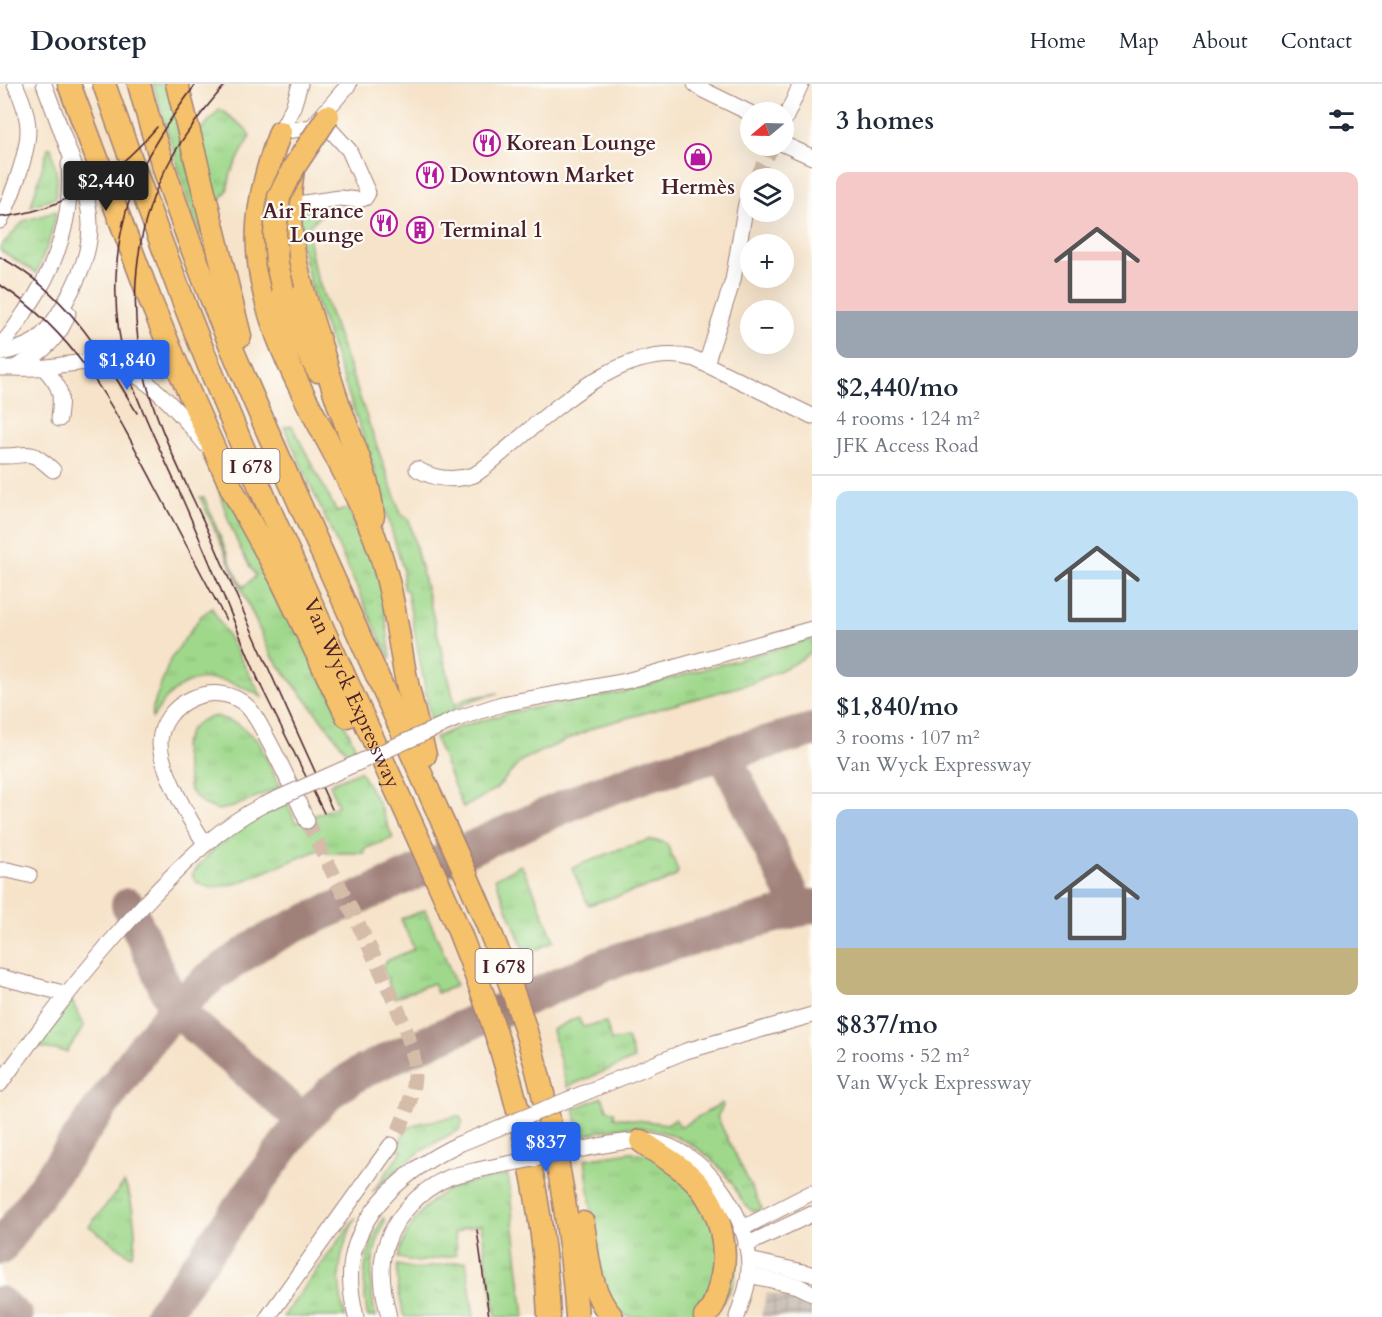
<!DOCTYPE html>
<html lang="en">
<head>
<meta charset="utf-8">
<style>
	body { margin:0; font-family:Cardo,serif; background:#f2f2f3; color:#1f2937; height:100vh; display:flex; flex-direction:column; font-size:22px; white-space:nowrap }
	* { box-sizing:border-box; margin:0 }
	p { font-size:20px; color:#747a83 }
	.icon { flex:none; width:33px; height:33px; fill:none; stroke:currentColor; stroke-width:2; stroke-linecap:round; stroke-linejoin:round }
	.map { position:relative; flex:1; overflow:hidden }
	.panel { display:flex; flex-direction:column; background:#fff; width:570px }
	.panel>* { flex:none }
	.needle { width:39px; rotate:251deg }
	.controls { position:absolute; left:740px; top:18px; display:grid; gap:12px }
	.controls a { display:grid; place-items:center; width:54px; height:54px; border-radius:50%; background:#fff; box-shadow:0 6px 24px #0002; font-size:30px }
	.price { position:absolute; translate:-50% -51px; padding:0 14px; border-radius:6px; background:#2563eb; color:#fff; font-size:20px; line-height:39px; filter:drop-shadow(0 2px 3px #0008) }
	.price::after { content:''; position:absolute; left:50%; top:36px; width:18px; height:14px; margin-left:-9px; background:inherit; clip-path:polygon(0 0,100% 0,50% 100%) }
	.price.on { background:#222; color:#fff }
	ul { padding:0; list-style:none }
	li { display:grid; align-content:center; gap:12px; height:318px; padding:0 24px }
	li+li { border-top:2px solid #e0e1e3 }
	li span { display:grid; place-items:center; height:186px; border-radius:12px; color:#555 }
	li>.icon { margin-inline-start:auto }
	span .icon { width:108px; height:108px; fill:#fffc; stroke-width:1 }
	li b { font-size:26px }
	h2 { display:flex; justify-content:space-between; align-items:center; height:72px; padding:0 24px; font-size:26px }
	header { display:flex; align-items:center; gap:36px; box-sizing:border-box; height:84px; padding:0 30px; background:#fff; border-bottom:2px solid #e0e1e3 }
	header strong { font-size:28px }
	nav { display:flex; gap:33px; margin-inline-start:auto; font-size:21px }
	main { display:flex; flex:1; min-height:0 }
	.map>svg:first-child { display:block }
	.industrial { fill:url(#industrial-grid) }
	.grass { fill:url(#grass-tufts); stroke:#747c5b; stroke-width:1.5 }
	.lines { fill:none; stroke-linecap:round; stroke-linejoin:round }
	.taxiway { stroke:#a0817a; stroke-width:34 }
	.minor-tunnel { stroke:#d4bca9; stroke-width:15; stroke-dasharray:15 8; stroke-linecap:butt }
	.minor-casing { stroke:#a0817a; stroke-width:17 }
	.highway-casing { stroke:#a0817a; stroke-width:25 }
	.minor { stroke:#fff; stroke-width:15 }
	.highway { stroke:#f5c16b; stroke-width:22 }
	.tram { stroke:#4a1f2b; stroke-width:1.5 }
	.minor-bridge-casing { stroke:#a0817a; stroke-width:17; stroke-linecap:butt }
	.highway-bridge-casing { stroke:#a0817a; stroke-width:25; stroke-linecap:butt }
	.minor-bridge { stroke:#fff; stroke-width:15 }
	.highway-bridge { stroke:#f5c16b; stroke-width:22 }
	.labels { text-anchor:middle; stroke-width:4.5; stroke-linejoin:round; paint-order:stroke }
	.shield { fill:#fdfcf7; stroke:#806168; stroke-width:1.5 }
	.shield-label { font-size:20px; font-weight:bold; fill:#4a1f2b }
	.poi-label { font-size:21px; font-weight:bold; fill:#4a1f2b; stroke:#fdfcf7; text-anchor:start }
	.street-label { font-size:21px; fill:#4a1f2b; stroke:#fdfcf7 }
</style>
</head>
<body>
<header>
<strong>Doorstep</strong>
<nav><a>Home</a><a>Map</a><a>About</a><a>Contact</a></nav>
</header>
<main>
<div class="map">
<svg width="812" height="1233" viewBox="0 0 812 1233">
	<defs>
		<pattern id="industrial-grid" width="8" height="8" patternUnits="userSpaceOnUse" patternTransform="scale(1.5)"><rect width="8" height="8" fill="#ccc2b9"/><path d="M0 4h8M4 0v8" fill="none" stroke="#b1a69f"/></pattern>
		<pattern id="grass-tufts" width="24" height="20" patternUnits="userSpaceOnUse" patternTransform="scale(1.5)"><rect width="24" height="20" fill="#9fd88b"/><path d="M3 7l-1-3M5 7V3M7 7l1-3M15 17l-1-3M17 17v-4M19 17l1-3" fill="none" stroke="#8ab978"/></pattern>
	</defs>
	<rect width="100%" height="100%" fill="#fdfcf7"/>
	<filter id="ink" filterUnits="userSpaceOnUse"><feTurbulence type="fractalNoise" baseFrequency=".0167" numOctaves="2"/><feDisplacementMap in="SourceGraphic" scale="12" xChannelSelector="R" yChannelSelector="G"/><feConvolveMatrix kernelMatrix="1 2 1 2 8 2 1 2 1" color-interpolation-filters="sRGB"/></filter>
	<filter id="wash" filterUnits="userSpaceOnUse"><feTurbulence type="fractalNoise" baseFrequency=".008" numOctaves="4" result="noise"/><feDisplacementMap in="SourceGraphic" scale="24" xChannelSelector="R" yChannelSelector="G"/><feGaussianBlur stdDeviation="1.35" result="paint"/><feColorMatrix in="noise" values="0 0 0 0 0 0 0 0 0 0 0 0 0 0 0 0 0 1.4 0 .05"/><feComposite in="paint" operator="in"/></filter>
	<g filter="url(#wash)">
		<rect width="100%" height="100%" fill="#f6e3c9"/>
		<path class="industrial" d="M767,1209L812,1219V1233H761Z"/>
		<g class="grass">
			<path d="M153,0H168L204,149L201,151L190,122Z"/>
			<path d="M220,25L246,45L250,52L231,89L227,107L218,119L198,49Z"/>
			<path d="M51,63L57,93L56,113L31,122L48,64Z"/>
			<path d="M300,121L320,124L323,129L310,141L309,157L314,184L401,430L409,436L455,620L469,614L498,609L473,616L431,637L407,506L403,505V485L369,369L312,206L301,160Z"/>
			<path d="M57,127L49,158L36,189L0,166V163L24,137Z"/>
			<path d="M292,342L337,428L348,424L360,449L363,467L369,461L381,501L391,574L388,572L284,343Z"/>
			<path d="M214,389L282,504L358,669L350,672L271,571L200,413H204L232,482L243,503L256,492C235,461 224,425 214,389Z"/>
			<path d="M212,524L262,613C218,587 179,585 152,635L153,623L170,576L201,532Z"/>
			<path d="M812,555V568L794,580L752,599L598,642L522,676L496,705L463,724L435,654L459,643L512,628L618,609Z"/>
			<path d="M216,632L238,640L259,658L280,703L233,723L218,726L203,720L190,707L183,662L190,646L202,636Z"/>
			<path d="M360,687L379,720L393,754L364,765L365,769H326L323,764L238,799L211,804L197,799L192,791C214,757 251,735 287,719L296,739L338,722L330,700Z"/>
			<path d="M650,756L660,757L667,760L678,787L676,792L661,799L588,821L572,784L625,763Z"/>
			<path d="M521,781L532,802L554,857L526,871L495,794Z"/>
			<path d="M425,826L440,860L456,902L437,909L433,899L394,914L382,882L387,877L414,865L401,835Z"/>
			<path d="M72,917L84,942L67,968L38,963Z"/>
			<path d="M578,933L583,943L606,938L611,957L627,954L634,975L567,1003L552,946Z"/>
			<path d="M602,1013L607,1025L614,1028V1033L667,1040L675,1035L681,1043L722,1019L723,1022L717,1033L762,1125L754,1127C742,1123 737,1105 729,1095C704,1060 660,1039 616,1044C604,1046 592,1049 580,1052L574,1025Z"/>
			<path d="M459,1032L463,1038L459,1046C422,1064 401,1080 372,1109L402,1067L396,1064L406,1045L420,1039Z"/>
			<path d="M631,1068L659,1072L733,1153C743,1189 733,1208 708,1233H627L616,1224L601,1199L585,1075Z"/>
			<path d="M508,1091L524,1233H496L481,1141L460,1145V1147L454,1148L457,1164L455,1165L456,1171L418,1178L398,1174C405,1144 428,1111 458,1102C474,1097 492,1095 508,1091Z"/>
			<path d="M124,1099C132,1110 140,1162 131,1172L89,1142Z"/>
			<path d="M356,1133C338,1169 335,1194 345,1233H283Z"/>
			<path d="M383,1134L385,1137C371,1169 367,1199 376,1233H368C360,1193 364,1169 383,1134Z"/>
			<path d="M466,1177L474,1233H404L398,1205L397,1181L417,1185Z"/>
		</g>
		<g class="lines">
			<g class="taxiway">
				<path d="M724,670L800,826"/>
				<path d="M128,821L175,925L303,1036"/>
				<path d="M0,1164L146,960L175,925L207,896L259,860L295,842L586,713L651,690L812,646"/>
				<path d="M0,1219L16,1233"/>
				<path d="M160,1233L303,1036L332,1007L358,990L393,973L606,880L649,866L812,822"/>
			</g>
		</g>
	</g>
	<g filter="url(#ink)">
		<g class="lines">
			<g class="minor-tunnel">
				<path d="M757,94L772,62"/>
				<path d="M307,737C335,794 365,851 391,910C399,928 413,960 414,979C416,1009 405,1035 391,1061"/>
			</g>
			<defs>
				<g id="minor">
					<path d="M300,0L293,23L280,48L312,43L349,0"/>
					<path d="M695,0L701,5L750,29"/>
					<path d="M783,39L801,0"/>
					<path d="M783,60L812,73"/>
					<path d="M290,121L340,114L359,116L365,114L368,109L349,66L328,43L327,29"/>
					<path d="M0,137C11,115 28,70 28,46C28,30 22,15 15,0"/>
					<path d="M0,261C11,252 17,240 25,228C56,184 73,134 69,80"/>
					<path d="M0,269C12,267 24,264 35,257C49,247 58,232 66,217C84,185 96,153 87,116L44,0"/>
					<path d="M706,280L733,196L746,119"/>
					<path d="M16,283C40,271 60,255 68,229"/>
					<path d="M0,284C15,284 31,285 47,283C64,281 81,277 98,278C141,280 181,330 206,361"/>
					<path d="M44,284C62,304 62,309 59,335"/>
					<path d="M0,372C31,373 26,362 53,386"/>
					<path d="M417,385C435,396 454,397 474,391C485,385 494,375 503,368C553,327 624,255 695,275L812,332"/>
					<path d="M456,635L502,620L626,597L812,545"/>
					<path d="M205,759C190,738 161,685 160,660C160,617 218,593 248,623C256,632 262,644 267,654C282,681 294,709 307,737"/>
					<path d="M0,786H8L29,791"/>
					<path d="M0,893L67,910"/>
					<path d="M0,1000C47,934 97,870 153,811C187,776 219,743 263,721"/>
					<path d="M589,1007L686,967L812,931"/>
					<path d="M599,1062C619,1058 642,1054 662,1060C710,1074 750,1135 749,1184C749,1202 742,1217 737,1233"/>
					<path d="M741,1145L811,1109"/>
					<path d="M746,1161L812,1130"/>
					<path d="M749,1176L812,1190"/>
					<path d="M749,1191L798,1202L812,1209"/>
					<path d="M268,1233L391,1061"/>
					<path d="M356,1233C352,1216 349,1200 351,1183C357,1125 410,1083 459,1060"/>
					<path d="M389,1233C384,1213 380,1193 383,1173C389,1138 418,1106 450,1093C462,1089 475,1087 487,1084"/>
				</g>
				<g id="highway">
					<path d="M69,0L151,218L180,288L232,405L281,495L347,632"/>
					<path id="s1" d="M104,0C139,98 174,197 214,294C286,470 368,642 446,816C502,947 543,1089 549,1233"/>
					<path d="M139,0C176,140 235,275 294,407C337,501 379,596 421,690C460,777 501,863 528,954C555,1045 570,1138 577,1233"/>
					<path d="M177,0L240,252"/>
					<path d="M280,48C269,78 260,109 258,141C251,253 336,354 375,454C390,494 396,536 403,578C408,609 417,640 425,671"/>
					<path d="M293,85C282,151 301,202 321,263C328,286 334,310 343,332C355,366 370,397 373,432"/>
					<path d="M283,206L294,243L318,287"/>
					<path d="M641,1057C659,1071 682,1082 697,1099C722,1128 730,1168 719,1204C716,1215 713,1225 705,1233"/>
					<path d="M583,1139C588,1172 589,1207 612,1233"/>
				</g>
			</defs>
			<use href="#minor" class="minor-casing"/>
			<use href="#highway" class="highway-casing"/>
			<use href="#minor" class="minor"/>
			<use href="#highway" class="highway"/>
			<g class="tram">
				<path d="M196,0C178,24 160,49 146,76C113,141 107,219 128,288C141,328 161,367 178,405C207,470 233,536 261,602"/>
				<path d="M226,0C206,23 187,46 172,73C133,142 126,225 147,301C162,356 191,408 214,460C252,549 292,637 332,725"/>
				<path d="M0,133C64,127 116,91 157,43"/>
				<path d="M0,173C67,209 99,265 137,329"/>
				<path d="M0,201C77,250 114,324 155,402C179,447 202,491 226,536"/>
				<path d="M257,594L324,729"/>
				<path d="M477,1146L489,1233"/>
			</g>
			<defs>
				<g id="minor-bridge">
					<path d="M263,721L456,635"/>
					<path d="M459,1060L589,1007"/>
					<path d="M487,1084L599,1062"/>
				</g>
				<path id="highway-bridge" d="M283,206L277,180L275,150L279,113L294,83L328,32"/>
			</defs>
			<use href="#minor-bridge" class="minor-bridge-casing"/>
			<use href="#highway-bridge" class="highway-bridge-casing"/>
			<use href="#minor-bridge" class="minor-bridge"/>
			<use href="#highway-bridge" class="highway-bridge"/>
		</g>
	</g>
	<defs>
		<symbol id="restaurant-ring" viewBox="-11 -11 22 22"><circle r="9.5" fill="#fdfcf7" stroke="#b5179e" stroke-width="1.5"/><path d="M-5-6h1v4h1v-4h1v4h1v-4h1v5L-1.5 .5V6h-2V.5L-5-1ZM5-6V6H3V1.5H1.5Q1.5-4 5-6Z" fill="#b5179e"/></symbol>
		<symbol id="shop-ring" viewBox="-11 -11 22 22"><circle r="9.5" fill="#fdfcf7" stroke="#b5179e" stroke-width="1.5"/><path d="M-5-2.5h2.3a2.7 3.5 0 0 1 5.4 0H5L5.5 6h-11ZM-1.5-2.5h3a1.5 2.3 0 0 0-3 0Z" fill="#b5179e"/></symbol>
		<symbol id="building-ring" viewBox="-11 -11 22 22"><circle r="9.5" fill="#fdfcf7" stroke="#b5179e" stroke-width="1.5"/><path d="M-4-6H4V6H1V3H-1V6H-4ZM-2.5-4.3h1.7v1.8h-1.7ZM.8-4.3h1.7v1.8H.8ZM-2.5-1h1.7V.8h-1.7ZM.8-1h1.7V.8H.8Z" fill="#b5179e"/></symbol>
	</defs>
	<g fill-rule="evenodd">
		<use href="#restaurant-ring" x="472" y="44" width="30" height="30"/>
		<use href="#shop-ring" x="683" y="58" width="30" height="30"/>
		<use href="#restaurant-ring" x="415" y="76" width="30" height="30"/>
		<use href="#restaurant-ring" x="369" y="124" width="30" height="30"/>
		<use href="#building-ring" x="405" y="131" width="30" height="30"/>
	</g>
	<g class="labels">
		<g class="shield">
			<rect x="222.5" y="365" width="57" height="34" rx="4.5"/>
			<rect x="475.5" y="865" width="57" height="34" rx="4.5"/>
		</g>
		<g class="shield-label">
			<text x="251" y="389">I 678</text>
			<text x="504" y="889">I 678</text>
		</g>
		<g class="poi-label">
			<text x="506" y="66">Korean Lounge</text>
			<text x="450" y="98">Downtown Market</text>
			<text x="698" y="110" text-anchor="middle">Hermès</text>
			<text x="364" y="134" text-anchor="end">Air France<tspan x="364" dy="24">Lounge</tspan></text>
			<text x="440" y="153">Terminal 1</text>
		</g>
		<g class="street-label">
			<text dy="7" stroke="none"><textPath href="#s1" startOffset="658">Van Wyck Expressway</textPath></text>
		</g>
	</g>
</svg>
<div class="controls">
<a><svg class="needle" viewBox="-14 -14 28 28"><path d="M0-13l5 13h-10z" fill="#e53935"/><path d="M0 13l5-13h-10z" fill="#747a83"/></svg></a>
<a><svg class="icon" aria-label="layers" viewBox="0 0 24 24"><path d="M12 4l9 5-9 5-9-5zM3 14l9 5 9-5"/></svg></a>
<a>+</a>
<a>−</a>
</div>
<b class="price on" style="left:106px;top:128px">$2,440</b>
<b class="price" style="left:127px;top:307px">$1,840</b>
<b class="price" style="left:546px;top:1089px">$837</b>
</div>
<section class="panel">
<h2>3 homes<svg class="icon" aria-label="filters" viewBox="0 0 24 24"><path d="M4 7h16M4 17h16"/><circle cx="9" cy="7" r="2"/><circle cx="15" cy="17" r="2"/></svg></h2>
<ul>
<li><span style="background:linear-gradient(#f6c9c9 75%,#9aa5b1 0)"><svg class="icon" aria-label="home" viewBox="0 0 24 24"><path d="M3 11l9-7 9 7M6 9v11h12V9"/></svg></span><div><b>$2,440/mo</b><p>4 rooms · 124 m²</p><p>JFK Access Road</p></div></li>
<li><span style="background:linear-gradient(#bfe0f5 75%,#9aa5b1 0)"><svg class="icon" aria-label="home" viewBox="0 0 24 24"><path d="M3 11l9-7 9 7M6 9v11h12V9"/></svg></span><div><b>$1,840/mo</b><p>3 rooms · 107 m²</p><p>Van Wyck Expressway</p></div></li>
<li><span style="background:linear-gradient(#a9c7e8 75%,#c2b280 0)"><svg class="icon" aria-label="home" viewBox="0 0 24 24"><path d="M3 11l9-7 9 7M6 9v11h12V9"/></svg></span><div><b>$837/mo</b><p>2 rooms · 52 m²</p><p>Van Wyck Expressway</p></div></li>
</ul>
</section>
</main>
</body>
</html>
